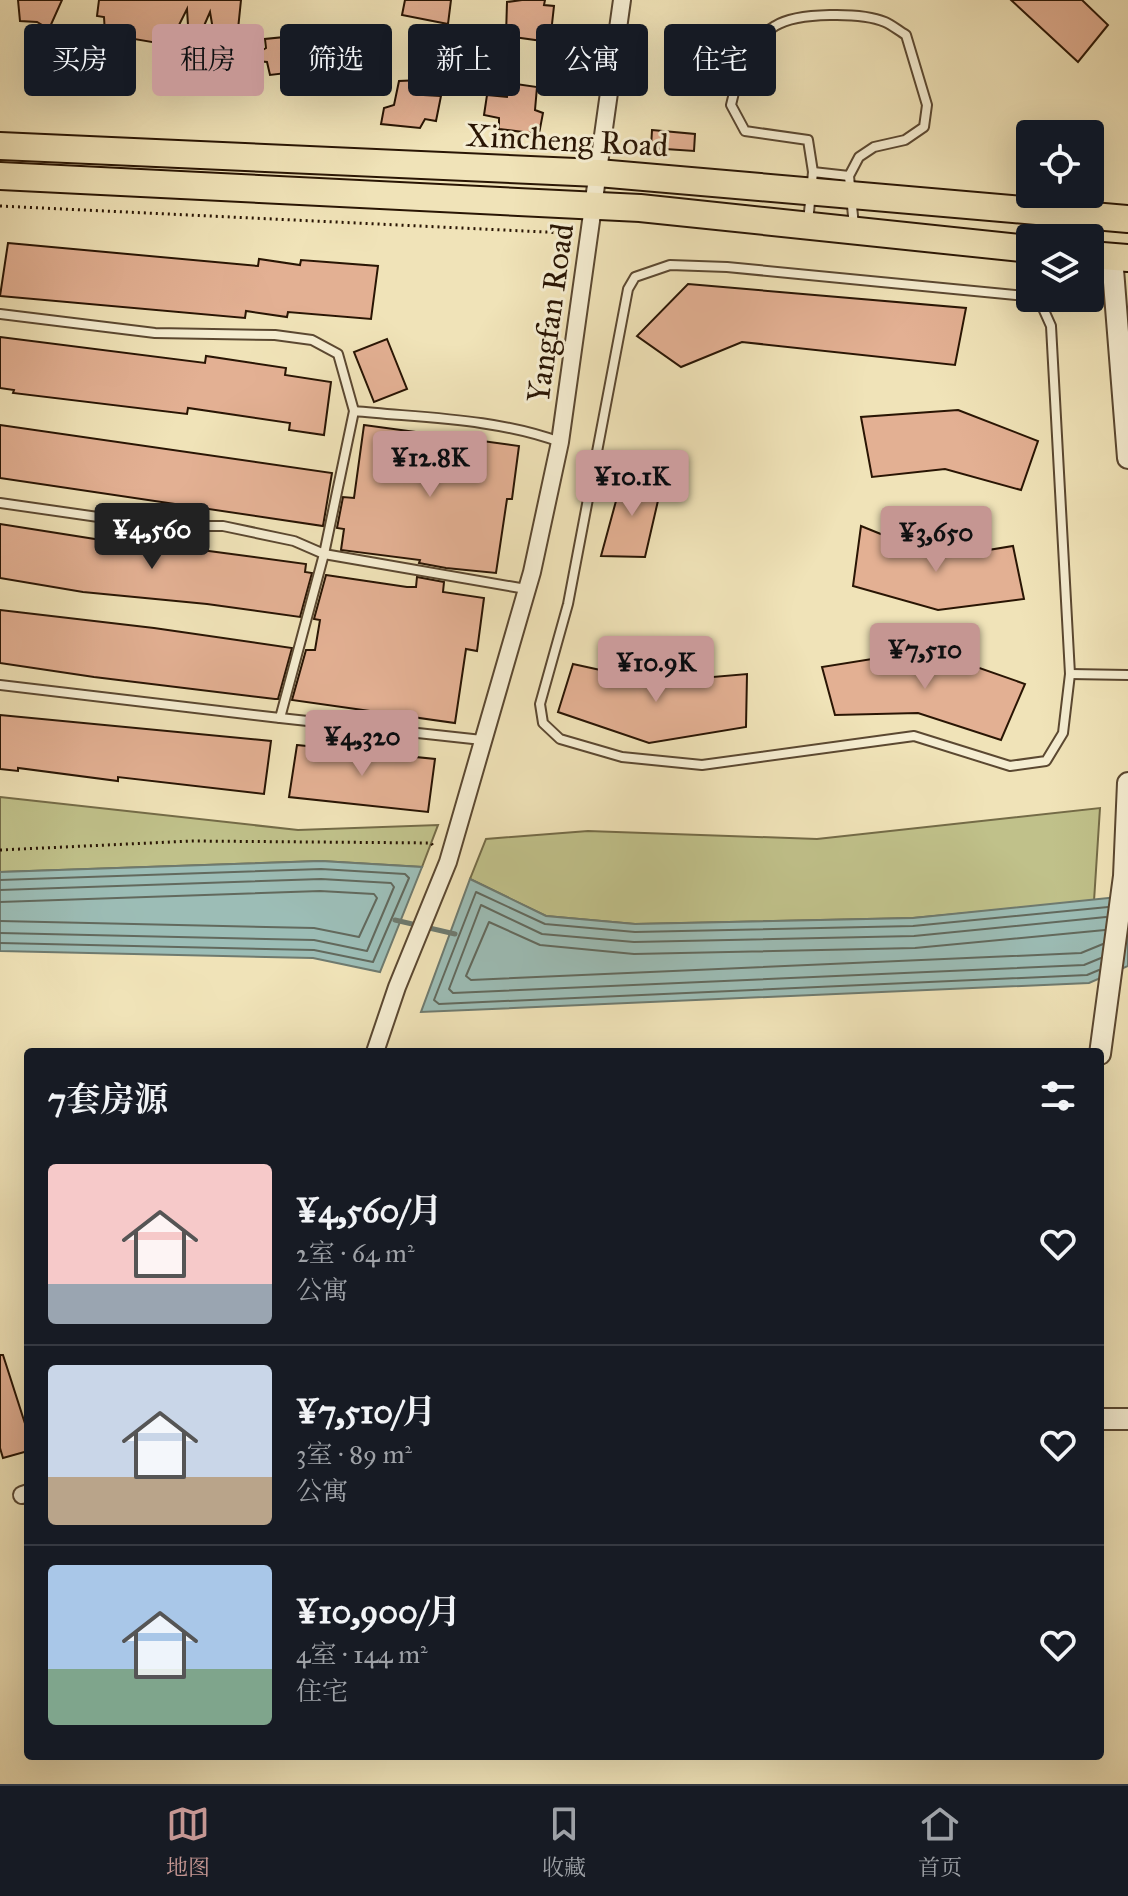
<!DOCTYPE html>
<html lang="zh">
<head>
<meta charset="utf-8">
<style>
	body { margin:0; font-family:"IM FELL Great Primer","Noto Serif SC",serif; background:#20242c; color:#f1f3f6; height:100vh; display:flex; flex-direction:column; font-size:30px; white-space:nowrap }
	* { box-sizing:border-box; margin:0 }
	p { font-size:26px; color:#9ea1a6 }
	.icon { flex:none; width:44px; height:44px; fill:none; stroke:currentColor; stroke-width:2; stroke-linecap:round; stroke-linejoin:round }
	.map { position:relative; flex:1; overflow:hidden }
	.side { position:absolute; left:24px; top:1048px; width:1080px; height:712px; display:flex; flex-direction:column; background:#171b24; border-radius:8px; box-shadow:0 8px 32px #0002 }
	.side>* { flex:none }
	.hud { position:absolute; left:24px; top:24px; width:1080px; height:72px; display:flex; gap:16px }
	.tools { position:absolute; left:1016px; top:120px; display:grid; gap:16px }
	.tools a { display:grid; place-items:center; width:88px; height:88px; border-radius:8px; background:#171b24; box-shadow:0 8px 32px #0002; font-size:40px }
	.price { position:absolute; translate:-50% -68px; padding:0 18px; border-radius:8px; background:#c59692; color:#111; font-size:26px; line-height:52px; filter:drop-shadow(0 2px 4px #0008) }
	.price::after { content:''; position:absolute; left:50%; top:48px; width:24px; height:18px; margin-left:-12px; background:inherit; clip-path:polygon(0 0,100% 0,50% 100%) }
	.price.current { background:#222; color:#fff }
	ul { padding:0; list-style:none }
	li { display:flex; align-items:center; gap:24px; height:200px; padding:0 24px }
	li+li { border-top:2px solid #363941 }
	li span { display:grid; place-items:center; flex:none; width:224px; height:160px; border-radius:8px; color:#555 }
	li>.icon { margin-inline-start:auto }
	span .icon { width:96px; height:96px; fill:#fffc; stroke-width:1 }
	li b { font-size:34px }
	h2 { display:flex; justify-content:space-between; align-items:center; height:96px; padding:0 24px; font-size:34px }
	.chip { padding:0 28px; border-radius:8px; background:#171b24; box-shadow:0 8px 32px #0002; font-size:28px; line-height:72px }
	.chip.current { background:#c59692; color:#111 }
	.tab-bar { display:flex; justify-content:space-around; align-items:center; height:112px; border-top:2px solid #363941; background:#171b24; font-size:22px; color:#9ea1a6 }
	.tab-bar a { display:grid; justify-items:center; gap:4px }
	.tab-bar .current { color:#c59692 }
	.map>svg:first-child { display:block }
	.green { fill:#c0c18a; stroke:#746b47; stroke-width:2 }
	.water { fill:#9cbdb6; stroke:#6e7a6f; stroke-width:2 }
	.lines { fill:none; stroke-linecap:round; stroke-linejoin:round }
	.shore { stroke:#62695d; stroke-width:2 }
	.stream { stroke:#6e7a6f; stroke-width:5 }
	.building { fill:#e3b093; stroke:#291504; stroke-width:2 }
	.service-casing { stroke:#5b4831; stroke-width:12 }
	.minor-casing { stroke:#5b4831; stroke-width:20 }
	.tertiary-casing { stroke:#5b4831; stroke-width:24 }
	.primary-casing { stroke:#291504; stroke-width:30 }
	.path { stroke:#291504; stroke-width:3; stroke-dasharray:2 4; stroke-linecap:butt }
	.service { stroke:#f5edd1; stroke-width:8 }
	.minor { stroke:#f5edd1; stroke-width:16 }
	.tertiary { stroke:#f5edd1; stroke-width:20 }
	.primary { stroke:#f0e3b8; stroke-width:26 }
	.labels { text-anchor:middle; stroke-width:6; stroke-linejoin:round; paint-order:stroke }
	.street-label { font-size:32px; fill:#291504; stroke:#f5edd1 }
</style>
</head>
<body>
<div class="map">
<svg width="1128" height="1784" viewBox="0 0 1128 1784">
	<rect width="100%" height="100%" fill="#f0e3b8"/>
	<filter id="stains"><feTurbulence type="fractalNoise" baseFrequency=".0025" numOctaves="4"/><feColorMatrix values="0 0 0 0 .2 0 0 0 0 .09 0 0 0 0 .02 0 0 0 .5 -.17"/></filter>
	<radialGradient id="worn" r=".72"><stop offset=".6" stop-color="#630" stop-opacity="0"/><stop offset="1" stop-color="#630" stop-opacity=".3"/></radialGradient>
	<g class="green">
		<path d="M0,797L298,830L438,825L422,867L321,861L0,872Z"/>
		<path d="M1100,808L1094,901L913,918L635,924L546,916L470,879L486,839L588,831L817,839Z"/>
	</g>
	<g class="water">
		<path d="M321,861L422,867L380,972L313,958L0,951V872Z"/>
		<path d="M470,879L546,916L635,924L913,918L1128,896V966L1089,983L421,1012Z"/>
	</g>
	<g class="lines">
		<g class="shore">
			<path d="M0,880L321,869L405,874L409,878L373,962L314,950L0,943"/>
			<path d="M0,890L321,879L391,883L394,887L367,951L314,940L0,933"/>
			<path d="M0,902L320,891L374,894L377,898L359,937L314,928L0,921"/>
			<path d="M1103,944L1081,953L471,980L466,976L489,922L540,945L634,954L915,948L1105,930"/>
			<path d="M1101,958L1084,965L453,993L449,989L481,905L542,934L634,942L914,936L1106,917"/>
			<path d="M1099,970L1087,975L439,1004L434,1000L476,892L545,924L635,932L913,926L1108,907"/>
		</g>
		<path class="stream" d="M395,920L455,934"/>
	</g>
	<g class="building">
		<path d="M18,0H62L49,29L37,22L20,21Z"/>
		<path d="M99,0H241L237,39L228,37L219,65L210,12L190,58L187,9L169,45L105,34L104,17L97,16Z"/>
		<path d="M405,0H451L448,24L402,15Z"/>
		<path d="M522,0H545L544,5L554,6L550,42L506,36L507,2Z"/>
		<path d="M1011,0H1082L1108,25L1078,62Z"/>
		<path d="M309,25L338,29L364,39L362,51L375,53L368,84L359,88L346,79L337,83L326,78L329,68L270,75L267,62L245,60L266,48L265,39L284,37V28Z"/>
		<path d="M421,80L424,95L441,96L436,121L425,119L420,128L381,124L384,108L394,105L399,81Z"/>
		<path d="M509,83L537,87L535,110L543,113L539,134L499,129V118L484,115L487,95L507,97Z"/>
		<path d="M652,130L695,134L694,151L651,148Z"/>
		<path d="M8,243L258,266L259,259L300,265L301,260L378,266L371,319L288,312L287,317L246,311L245,318L0,296Z"/>
		<path d="M688,284L966,308L955,365L742,342L681,367L637,336Z"/>
		<path d="M0,337L205,363L206,356L286,368L285,375L331,382L324,435L289,430L290,423L188,408L187,414L13,393L14,390L0,388Z"/>
		<path d="M387,339L407,389L374,402L354,352Z"/>
		<path d="M958,410L1038,441L1021,490L945,469L872,477L861,417Z"/>
		<path d="M0,425L332,473L323,526L0,478Z"/>
		<path d="M364,425L519,446L512,499H507L496,573L446,568L419,563L420,560L341,550L344,529L337,528L343,497L354,498Z"/>
		<path d="M625,468L660,492L645,557L601,556Z"/>
		<path d="M0,524L133,545V541L306,564L305,572L312,573L300,617L207,604L83,592L0,578Z"/>
		<path d="M861,526L940,558L1013,546L1024,599L938,610L853,586Z"/>
		<path d="M326,575L407,587H416L417,577L444,582L443,592L484,598L477,651L466,649L455,723L292,700L306,650H315L320,620L314,619Z"/>
		<path d="M0,610L154,628L292,648L278,699H275L94,677L0,663Z"/>
		<path d="M928,650L1025,684L1001,740L918,713L835,715L822,667Z"/>
		<path d="M573,664L655,682L747,674L746,727L649,743L558,712Z"/>
		<path d="M0,715L271,741L264,794L118,777V781L18,768V771L0,769Z"/>
		<path d="M297,745L435,759L428,812L289,797Z"/>
		<path d="M0,1355H3L28,1433V1451L3,1458L0,1448Z"/>
	</g>
	<g class="lines">
		<defs>
			<g id="service">
				<path d="M813,172L849,176"/>
				<path d="M808,222L813,172L808,140L745,131L731,105C737,78 749,41 775,26C797,12 862,12 885,22C892,25 899,31 906,35L927,105L924,127L905,140L874,147L859,157L849,176L854,226"/>
				<path d="M670,265L727,267L1025,296L1042,306L1051,326L1070,674L1063,733L1046,761L1010,766L914,736L702,765L622,757L560,739L543,723L540,704L568,604L628,289L635,277Z"/>
				<path d="M0,314L155,333L275,335L312,340L338,354L354,411L324,554L280,718L0,685"/>
				<path d="M354,411C422,418 495,418 560,442"/>
				<path d="M0,503L161,526H223L294,541L324,554L526,589"/>
				<path d="M1070,674L1128,675"/>
				<path d="M280,718L482,740"/>
			</g>
			<g id="minor">
				<path d="M375,1052L397,987L448,862L532,572L560,442L622,0"/>
				<path d="M22,1495L28,1493"/>
			</g>
			<g id="tertiary">
				<path d="M1112,257L1128,458"/>
				<path d="M1100,1054L1124,876L1128,783"/>
				<path d="M1100,1419H1128"/>
			</g>
			<g id="primary">
				<path d="M0,146L598,173L1128,219"/>
				<path d="M0,176L640,208L1030,249"/>
				<path d="M1090,255L1128,258"/>
			</g>
		</defs>
		<use href="#service" class="service-casing"/>
		<use href="#minor" class="minor-casing"/>
		<use href="#tertiary" class="tertiary-casing"/>
		<use href="#primary" class="primary-casing"/>
		<g class="path">
			<path d="M0,206L566,233"/>
			<path d="M0,850L192,841L431,843L434,847"/>
		</g>
		<use href="#service" class="service"/>
		<use href="#minor" class="minor"/>
		<use href="#tertiary" class="tertiary"/>
		<use href="#primary" class="primary"/>
	</g>
	<g class="labels">
		<g class="street-label">
			<text transform="translate(567 140) rotate(3)" y="11">Xincheng Road</text>
			<text transform="translate(550 313) rotate(-82)" y="11">Yangfan Road</text>
		</g>
	</g>
	<rect width="100%" height="100%" filter="url(#stains)"/>
	<rect width="100%" height="100%" fill="url(#worn)"/>
</svg>
<div class="tools">
<a><svg class="icon" aria-label="locate" viewBox="0 0 24 24"><circle cx="12" cy="12" r="6"/><path d="M12 2v4M12 18v4M2 12h4M18 12h4"/></svg></a>
<a><svg class="icon" aria-label="layers" viewBox="0 0 24 24"><path d="M12 4l9 5-9 5-9-5zM3 14l9 5 9-5"/></svg></a>
</div>
<b class="price" style="left:430px;top:499px">¥12.8K</b>
<b class="price" style="left:632px;top:518px">¥10.1K</b>
<b class="price current" style="left:152px;top:571px">¥4,560</b>
<b class="price" style="left:936px;top:574px">¥3,650</b>
<b class="price" style="left:925px;top:691px">¥7,510</b>
<b class="price" style="left:656px;top:704px">¥10.9K</b>
<b class="price" style="left:362px;top:778px">¥4,320</b>
<div class="hud">
<a class="chip">买房</a>
<a class="chip current">租房</a>
<a class="chip">筛选</a>
<a class="chip">新上</a>
<a class="chip">公寓</a>
<a class="chip">住宅</a>
</div>
<section class="side">
<h2>7套房源<svg class="icon" aria-label="filters" viewBox="0 0 24 24"><path d="M4 7h16M4 17h16"/><circle cx="9" cy="7" r="2"/><circle cx="15" cy="17" r="2"/></svg></h2>
<ul>
<li><span style="background:linear-gradient(#f6c9c9 75%,#9aa5b1 0)"><svg class="icon" aria-label="home" viewBox="0 0 24 24"><path d="M3 11l9-7 9 7M6 9v11h12V9"/></svg></span><div><b>¥4,560/月</b><p>2室 · 64 m²</p><p>公寓</p></div><svg class="icon" aria-label="heart" viewBox="0 0 24 24"><path d="M12 20l-8-8c-3-5 5-10 8-4 3-6 11-1 8 4z"/></svg></li>
<li><span style="background:linear-gradient(#c9d6e8 70%,#b9a48a 0)"><svg class="icon" aria-label="home" viewBox="0 0 24 24"><path d="M3 11l9-7 9 7M6 9v11h12V9"/></svg></span><div><b>¥7,510/月</b><p>3室 · 89 m²</p><p>公寓</p></div><svg class="icon" aria-label="heart" viewBox="0 0 24 24"><path d="M12 20l-8-8c-3-5 5-10 8-4 3-6 11-1 8 4z"/></svg></li>
<li><span style="background:linear-gradient(#a9c7e8 65%,#7fa58c 0)"><svg class="icon" aria-label="home" viewBox="0 0 24 24"><path d="M3 11l9-7 9 7M6 9v11h12V9"/></svg></span><div><b>¥10,900/月</b><p>4室 · 144 m²</p><p>住宅</p></div><svg class="icon" aria-label="heart" viewBox="0 0 24 24"><path d="M12 20l-8-8c-3-5 5-10 8-4 3-6 11-1 8 4z"/></svg></li>
</ul>
</section>
</div>
<nav class="tab-bar">
<a class="current"><svg class="icon" aria-label="map" viewBox="0 0 24 24"><path d="M3 6l6-2 6 2 6-2v14l-6 2-6-2-6 2zM9 4v14M15 6v14"/></svg>地图</a>
<a><svg class="icon" aria-label="saved" viewBox="0 0 24 24"><path d="M7 4h10v16l-5-4-5 4z"/></svg>收藏</a>
<a><svg class="icon" aria-label="home" viewBox="0 0 24 24"><path d="M3 11l9-7 9 7M6 9v11h12V9"/></svg>首页</a>
</nav>
</body>
</html>
